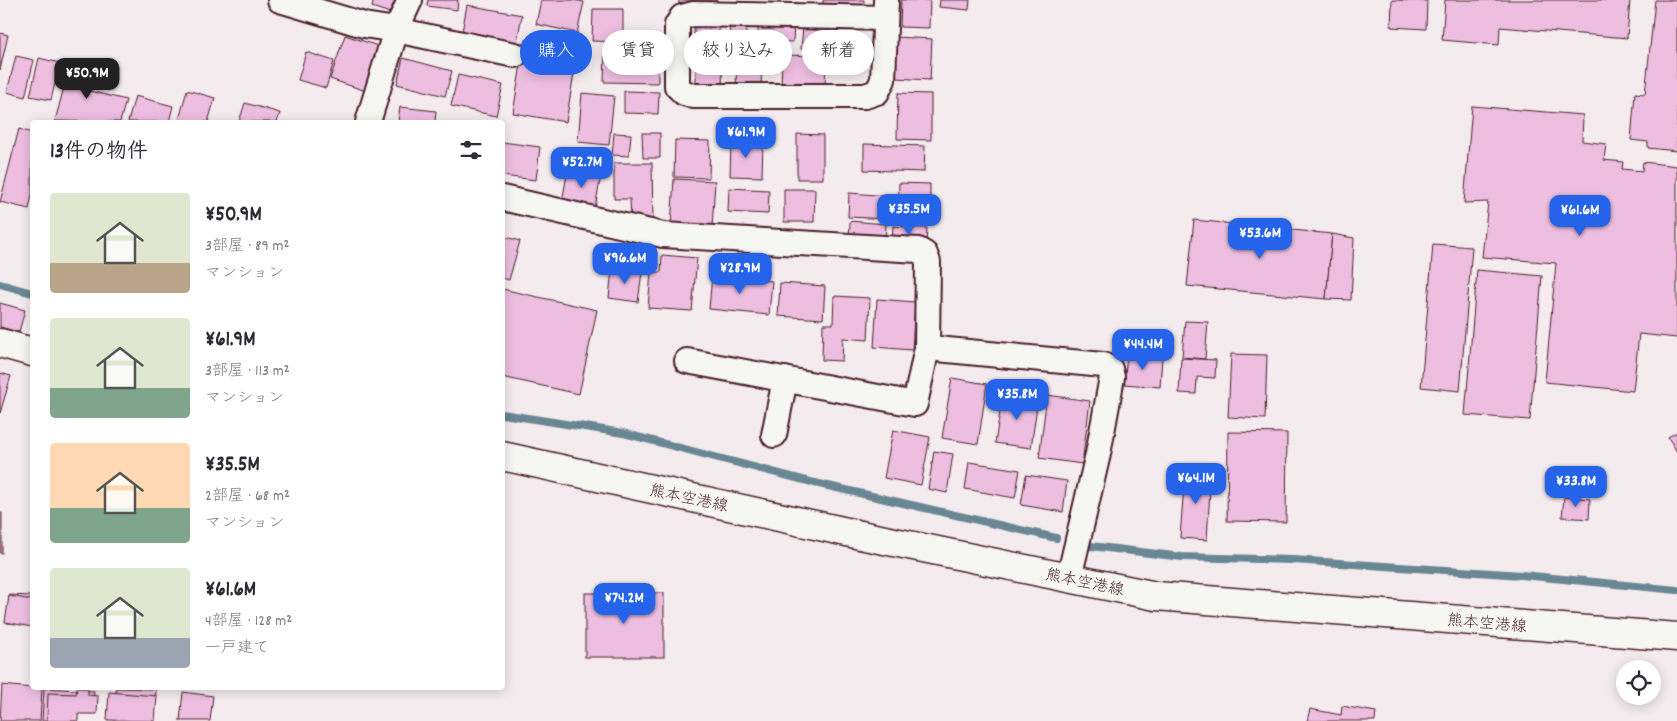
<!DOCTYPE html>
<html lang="ja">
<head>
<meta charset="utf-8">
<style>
	body { margin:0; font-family:Dekko,"Klee One",sans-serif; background:#f2f2f3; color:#2b2b33; height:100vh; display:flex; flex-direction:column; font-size:19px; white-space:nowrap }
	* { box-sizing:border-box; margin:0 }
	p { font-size:16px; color:#7c7c81 }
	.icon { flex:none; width:28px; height:28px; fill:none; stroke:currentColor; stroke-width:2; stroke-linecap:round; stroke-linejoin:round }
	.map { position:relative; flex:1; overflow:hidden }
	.side { position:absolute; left:30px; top:120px; width:475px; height:570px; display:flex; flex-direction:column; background:#fff; border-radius:5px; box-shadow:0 2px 12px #0003 }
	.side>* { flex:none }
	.top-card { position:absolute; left:520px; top:30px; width:475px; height:45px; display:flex; gap:10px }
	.tools { position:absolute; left:1616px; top:660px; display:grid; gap:10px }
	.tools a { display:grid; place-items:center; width:45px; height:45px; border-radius:50%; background:#fff; box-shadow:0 2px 12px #0003; font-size:25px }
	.price { position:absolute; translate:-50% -42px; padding:0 11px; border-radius:10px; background:#2563eb; color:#fff; font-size:16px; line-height:32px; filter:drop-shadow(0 1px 2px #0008) }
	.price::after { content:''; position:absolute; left:50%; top:30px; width:15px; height:11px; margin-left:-8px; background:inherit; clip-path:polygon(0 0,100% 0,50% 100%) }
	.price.selected { background:#222; color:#fff }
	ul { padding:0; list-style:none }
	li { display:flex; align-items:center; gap:15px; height:125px; padding:0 20px }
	li span { display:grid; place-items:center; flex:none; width:140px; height:100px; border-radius:5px; color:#555 }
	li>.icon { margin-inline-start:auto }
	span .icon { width:60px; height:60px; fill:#fffc; stroke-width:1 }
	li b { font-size:21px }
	h2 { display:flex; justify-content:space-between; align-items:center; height:60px; padding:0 20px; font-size:21px }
	.pill { padding:0 18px; border-radius:22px; background:#fff; box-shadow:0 2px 12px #0003; font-size:18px; line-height:45px }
	.pill.selected { background:#2563eb; color:#fff }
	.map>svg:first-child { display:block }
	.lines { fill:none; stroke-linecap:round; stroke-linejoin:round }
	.stream { stroke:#698793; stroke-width:8 }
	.building { fill:#edbee0; stroke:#4a1f2b }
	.street-casing { stroke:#4a1f2b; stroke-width:28 }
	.secondary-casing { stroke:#4a1f2b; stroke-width:31 }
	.street { stroke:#f6f6f2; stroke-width:24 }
	.secondary { stroke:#f6f6f2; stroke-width:28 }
	.labels { text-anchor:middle; stroke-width:4; stroke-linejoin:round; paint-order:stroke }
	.street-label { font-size:16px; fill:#4a1f2b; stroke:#f6f6f2 }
</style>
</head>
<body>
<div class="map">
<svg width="1677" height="721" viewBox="0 0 1677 721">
	<rect width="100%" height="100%" fill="#f4ebee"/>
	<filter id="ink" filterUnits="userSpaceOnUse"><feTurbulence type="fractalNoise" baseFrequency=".02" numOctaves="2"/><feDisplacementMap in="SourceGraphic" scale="10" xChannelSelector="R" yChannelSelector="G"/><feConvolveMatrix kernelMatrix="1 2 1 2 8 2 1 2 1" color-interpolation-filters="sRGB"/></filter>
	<g filter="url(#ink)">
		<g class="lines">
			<g class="stream">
				<path d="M0,284L32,293"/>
				<path d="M502,414L623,433L815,483L1056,538"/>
				<path d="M1091,546L1182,557L1293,560L1522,575L1677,590"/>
			</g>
		</g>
		<g class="building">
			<path d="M374,0H398L393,14L372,7Z"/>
			<path d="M428,0H458L457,10L427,6Z"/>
			<path d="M541,0H573L584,2L577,33L536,24Z"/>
			<path d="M679,0H716V9L679,8Z"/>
			<path d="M823,0H864L863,10L823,9Z"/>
			<path d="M901,0H930L929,28L900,27Z"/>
			<path d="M940,0H970L969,10L939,7Z"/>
			<path d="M1392,0L1427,1L1426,29L1391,27Z"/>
			<path d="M1445,0H1630L1627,38L1500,27L1499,45L1442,40Z"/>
			<path d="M1655,0H1677V151L1648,148V142L1631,140L1635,93L1645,94Z"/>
			<path d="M467,5L522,15L517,42L462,32Z"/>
			<path d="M593,9H623V42L592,41Z"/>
			<path d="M730,18L746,19V43H729Z"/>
			<path d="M758,19L794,21L793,42L758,41Z"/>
			<path d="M694,20H719V45L694,44Z"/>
			<path d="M803,27L830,29L828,50L801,49Z"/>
			<path d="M0,33L8,35L0,70Z"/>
			<path d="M345,35L384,48L369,92L330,79Z"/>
			<path d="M896,37L932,39L930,80L895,78Z"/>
			<path d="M525,40L578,49L566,122L513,113Z"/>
			<path d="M696,49H723L722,91L696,90Z"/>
			<path d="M737,49H762L761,92H736Z"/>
			<path d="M605,50L658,51V83L604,82Z"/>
			<path d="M306,52L334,61L326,88L298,80Z"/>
			<path d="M782,55L826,56L825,91L781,90Z"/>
			<path d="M16,56L34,60L25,97L7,92Z"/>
			<path d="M39,58L60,63L51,100L30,96Z"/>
			<path d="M403,58L452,71L445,96L397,84Z"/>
			<path d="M70,64L95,70L90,91L126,100L120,122L55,121Z"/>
			<path d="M458,75L503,85L496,116L451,106Z"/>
			<path d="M187,90L215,98L208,122H189L179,120Z"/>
			<path d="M624,91L659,92L658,114L624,113Z"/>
			<path d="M582,93L614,96L609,145L578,142Z"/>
			<path d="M898,93L931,94V140L897,139Z"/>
			<path d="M135,96L173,106L169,122H128Z"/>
			<path d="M245,103L280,113L277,122H239Z"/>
			<path d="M1472,106L1583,115L1582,141L1606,144L1604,160L1623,162L1622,169L1642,171L1643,162L1677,166V338L1639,334L1633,391L1545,382L1556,263L1482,257L1488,202L1464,203Z"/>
			<path d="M400,107L436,111L435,122H398Z"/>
			<path d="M19,129L32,133V195L29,209L0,202Z"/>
			<path d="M614,133L631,134L629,156L612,155Z"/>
			<path d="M642,133H660V158H643Z"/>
			<path d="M797,134L823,135V179H797Z"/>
			<path d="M675,140L710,141L709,178L674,177Z"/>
			<path d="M731,141L763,142L762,177L730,176Z"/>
			<path d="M502,142L540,147L536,180L502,176Z"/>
			<path d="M864,144L925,146L924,172L864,170Z"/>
			<path d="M614,163H652L653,222H631L630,199H614Z"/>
			<path d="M569,164L602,170L594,213L561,207Z"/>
			<path d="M674,179L715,181L712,229L671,227Z"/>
			<path d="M899,183L930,184V219L898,218Z"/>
			<path d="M729,188L769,190L768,214L728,212Z"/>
			<path d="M784,189H815L814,222H784Z"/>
			<path d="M849,193L889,196L888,219L848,217Z"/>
			<path d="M1194,220L1332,234L1326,299L1187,286Z"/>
			<path d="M850,221L886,224L885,244L849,241Z"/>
			<path d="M893,226L927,228L926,246L892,245Z"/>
			<path d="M1332,234L1354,238L1351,300L1326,299Z"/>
			<path d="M502,236L520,241L509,280L502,278Z"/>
			<path d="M1433,244L1472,247L1460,391L1421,387Z"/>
			<path d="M662,255L697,258L692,311L648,308L651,272H661Z"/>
			<path d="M612,268L642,272L638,302L609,298Z"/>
			<path d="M1477,270L1542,276L1530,420L1465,415Z"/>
			<path d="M712,275L772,281L769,315L709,309Z"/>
			<path d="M780,283L825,286L823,319L778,316Z"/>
			<path d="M502,289L597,310L579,394L502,377Z"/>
			<path d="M834,296L870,298L868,340L843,338L842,361L822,360L823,324H833Z"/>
			<path d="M877,299L915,302L912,350L874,347Z"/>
			<path d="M0,303L25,310L19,332L0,327Z"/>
			<path d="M1185,321L1208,322L1205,359L1182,357Z"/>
			<path d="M1231,354L1267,355L1265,419L1228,417Z"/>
			<path d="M1127,355L1162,358L1160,387L1124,384Z"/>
			<path d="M1181,358L1216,360L1215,378L1197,377L1196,394L1179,393Z"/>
			<path d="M0,373L11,376L0,413Z"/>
			<path d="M952,378L987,384L978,444L942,438Z"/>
			<path d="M1003,393L1038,399L1031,448L995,443Z"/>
			<path d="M1047,395L1090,401L1082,464L1039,458Z"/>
			<path d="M893,430L930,437L921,485L884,478Z"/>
			<path d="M1228,432L1287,433L1286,522L1227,521Z"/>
			<path d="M1677,432V452L1668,437Z"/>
			<path d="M934,451L953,454L947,493L928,489Z"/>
			<path d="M969,462L1020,470L1015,498L965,489Z"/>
			<path d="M1185,471L1211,472L1207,540L1180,538Z"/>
			<path d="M1026,475L1067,481L1063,512L1021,505Z"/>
			<path d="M1564,497L1590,499L1589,519L1562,517Z"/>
			<rect x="0" y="513" width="2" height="40"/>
			<rect x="585" y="593" width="79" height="64"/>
			<path d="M9,595L32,596V625L7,623Z"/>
			<path d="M9,596L32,600V627L5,622Z"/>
			<path d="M2,685L42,689L40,721H0Z"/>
			<path d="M44,688L94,691L93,711L77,710L76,721H42Z"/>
			<path d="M77,688H88V695L98,696L97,714H78V721H47L48,693L76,694Z"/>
			<path d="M116,688L156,689L154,721L114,719Z"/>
			<path d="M109,692L157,696L155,721L107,720Z"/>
			<path d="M183,692L213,696L210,721H180Z"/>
			<path d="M1342,706L1376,712L1375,721H1307L1310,709L1341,715Z"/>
		</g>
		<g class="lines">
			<defs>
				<g id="street">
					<path d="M280,0L364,25L396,30L410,0"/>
					<path d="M885,18L693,14L682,17L677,25V86L684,93L694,96H865L877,92L883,80L886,0"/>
					<path d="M368,122L396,30L515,55"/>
					<path d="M502,198L663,235L918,250L925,254L928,262L927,348L1103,365L1110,369L1112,377L1098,454L1069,578"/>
					<path d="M687,361L915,404L927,348"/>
					<path d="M774,435L785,379"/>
				</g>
				<g id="secondary">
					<path d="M0,343L32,352"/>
					<path d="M502,456L865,536L1156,596L1677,637"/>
				</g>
			</defs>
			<use href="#street" class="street-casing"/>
			<use href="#secondary" class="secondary-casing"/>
			<use href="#street" class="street"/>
			<use href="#secondary" class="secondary"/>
		</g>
	</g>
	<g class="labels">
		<g class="street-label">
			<text transform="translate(689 497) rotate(12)" y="6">熊本空港線</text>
			<text transform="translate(1085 581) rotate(12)" y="6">熊本空港線</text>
			<text transform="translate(1487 622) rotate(5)" y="6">熊本空港線</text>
		</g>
	</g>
</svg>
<div class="tools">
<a><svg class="icon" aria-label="locate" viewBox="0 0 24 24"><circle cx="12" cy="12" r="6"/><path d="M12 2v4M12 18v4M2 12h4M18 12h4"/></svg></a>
</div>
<b class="price selected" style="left:87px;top:100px">¥50.9M</b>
<b class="price" style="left:746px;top:159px">¥61.9M</b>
<b class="price" style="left:582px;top:189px">¥52.7M</b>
<b class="price" style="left:909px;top:236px">¥35.5M</b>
<b class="price" style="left:1580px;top:237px">¥61.6M</b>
<b class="price" style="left:1260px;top:260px">¥53.6M</b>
<b class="price" style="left:625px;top:285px">¥96.6M</b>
<b class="price" style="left:740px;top:295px">¥28.9M</b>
<b class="price" style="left:1143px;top:371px">¥44.4M</b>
<b class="price" style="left:1017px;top:421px">¥35.8M</b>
<b class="price" style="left:1196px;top:505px">¥64.1M</b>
<b class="price" style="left:1576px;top:508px">¥33.8M</b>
<b class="price" style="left:624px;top:625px">¥74.2M</b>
<div class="top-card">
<a class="pill selected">購入</a>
<a class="pill">賃貸</a>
<a class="pill">絞り込み</a>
<a class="pill">新着</a>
</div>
<section class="side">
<h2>13件の物件<svg class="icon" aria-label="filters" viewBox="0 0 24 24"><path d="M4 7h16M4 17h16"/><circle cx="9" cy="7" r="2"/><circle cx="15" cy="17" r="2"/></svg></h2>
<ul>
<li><span style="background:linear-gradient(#dfe7d0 70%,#b9a48a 0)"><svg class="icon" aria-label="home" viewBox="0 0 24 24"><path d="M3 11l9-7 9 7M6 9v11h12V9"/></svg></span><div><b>¥50.9M</b><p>3部屋 · 89 m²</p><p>マンション</p></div></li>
<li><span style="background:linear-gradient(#dfe7d0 70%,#7fa58c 0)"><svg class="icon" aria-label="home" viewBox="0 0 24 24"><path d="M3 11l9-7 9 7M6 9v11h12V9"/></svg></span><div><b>¥61.9M</b><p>3部屋 · 113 m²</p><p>マンション</p></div></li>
<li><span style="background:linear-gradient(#ffd9b3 65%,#7fa58c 0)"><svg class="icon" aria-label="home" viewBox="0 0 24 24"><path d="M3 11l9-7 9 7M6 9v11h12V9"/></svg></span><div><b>¥35.5M</b><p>2部屋 · 68 m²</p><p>マンション</p></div></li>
<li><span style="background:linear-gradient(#dfe7d0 70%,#9aa5b1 0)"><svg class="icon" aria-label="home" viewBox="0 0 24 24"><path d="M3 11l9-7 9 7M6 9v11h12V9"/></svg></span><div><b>¥61.6M</b><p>4部屋 · 128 m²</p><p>一戸建て</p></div></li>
</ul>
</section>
</div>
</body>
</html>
